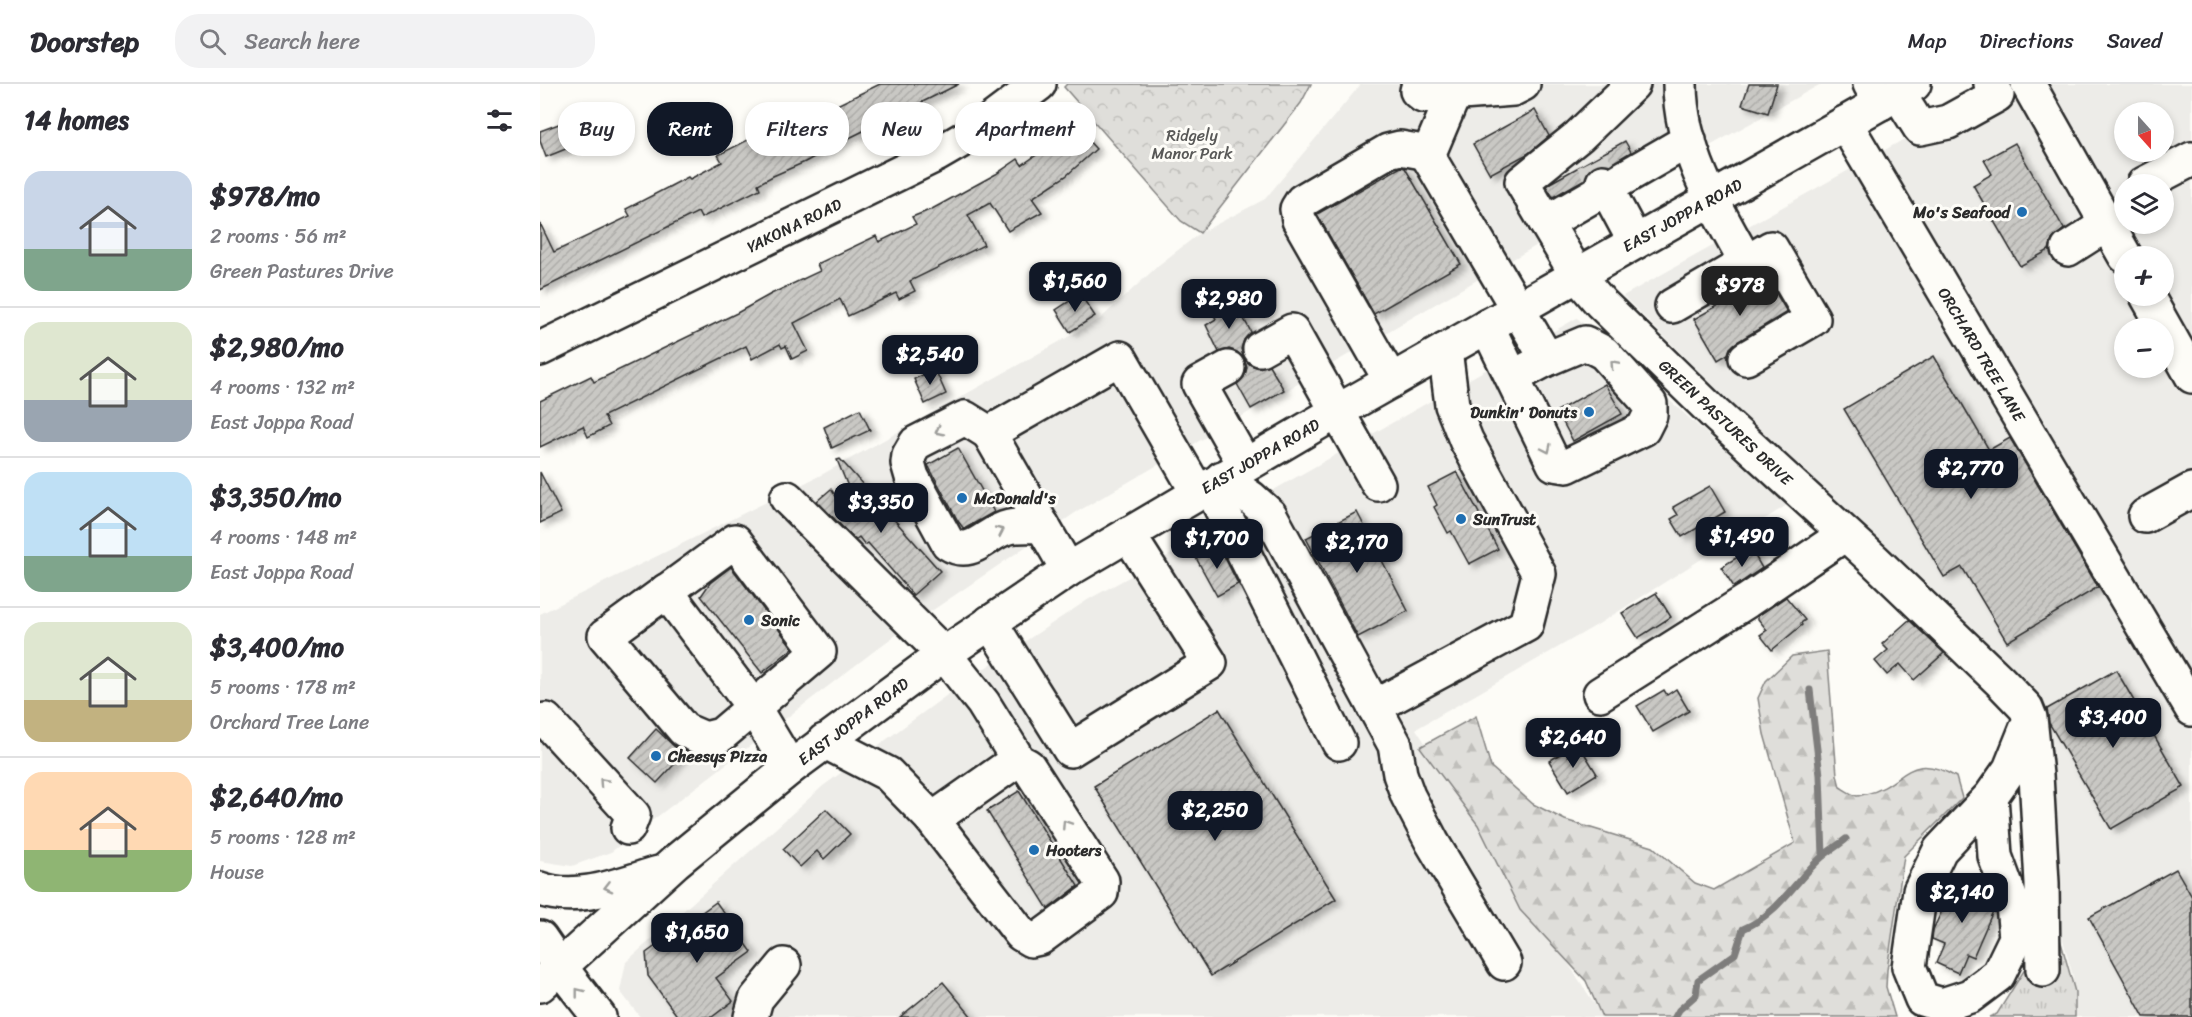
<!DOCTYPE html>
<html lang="en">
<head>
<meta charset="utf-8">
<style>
	body { margin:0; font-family:Sriracha,sans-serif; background:#f2f2f3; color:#2b2b33; height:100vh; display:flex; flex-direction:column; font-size:22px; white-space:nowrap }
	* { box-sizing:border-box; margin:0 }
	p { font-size:20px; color:#7c7c81 }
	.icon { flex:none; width:33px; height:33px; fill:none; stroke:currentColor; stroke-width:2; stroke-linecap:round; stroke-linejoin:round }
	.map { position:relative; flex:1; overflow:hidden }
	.side { display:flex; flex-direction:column; background:#fff; width:540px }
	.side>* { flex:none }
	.banner { position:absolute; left:18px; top:18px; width:570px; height:54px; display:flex; gap:12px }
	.needle { width:39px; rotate:159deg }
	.tools { position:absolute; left:1574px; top:18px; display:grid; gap:12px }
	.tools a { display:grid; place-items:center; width:60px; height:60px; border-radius:50%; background:#fff; box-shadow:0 3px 9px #0003; font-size:30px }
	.price { position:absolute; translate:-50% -51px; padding:0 14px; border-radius:12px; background:#111827; color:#fff; font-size:20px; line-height:39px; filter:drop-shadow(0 2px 3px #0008) }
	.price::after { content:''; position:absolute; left:50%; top:36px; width:18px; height:14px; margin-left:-9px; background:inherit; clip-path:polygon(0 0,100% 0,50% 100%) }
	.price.on { background:#222; color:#fff }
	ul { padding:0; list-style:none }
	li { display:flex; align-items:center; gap:18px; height:150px; padding:0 24px }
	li+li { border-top:2px solid #e1e1e2 }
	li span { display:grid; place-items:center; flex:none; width:168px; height:120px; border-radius:18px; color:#555 }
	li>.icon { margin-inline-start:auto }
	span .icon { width:72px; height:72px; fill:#fffc; stroke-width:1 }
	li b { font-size:26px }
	h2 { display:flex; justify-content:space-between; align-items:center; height:72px; padding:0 24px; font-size:26px }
	.pill { padding:0 21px; border-radius:24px; background:#fff; box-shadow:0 3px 9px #0003; font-size:21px; line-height:54px }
	.pill.on { background:#111827; color:#fff }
	header { display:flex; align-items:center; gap:36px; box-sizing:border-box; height:84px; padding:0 30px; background:#fff; border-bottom:2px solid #e1e1e2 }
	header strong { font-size:28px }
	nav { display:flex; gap:33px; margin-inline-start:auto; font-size:21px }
	.search { width:420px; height:54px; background:#f2f2f3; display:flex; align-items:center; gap:15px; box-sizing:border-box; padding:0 21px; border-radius:24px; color:#7c7c81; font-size:22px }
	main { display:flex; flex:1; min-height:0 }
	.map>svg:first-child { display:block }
	.built { fill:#edece8; fill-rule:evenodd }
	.grass { fill:url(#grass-tufts); stroke:#858482; stroke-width:1.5 }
	.forest { fill:url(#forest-firs); stroke:#858482; stroke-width:1.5 }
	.park { fill:url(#park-crowns); stroke:#858482; stroke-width:1.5 }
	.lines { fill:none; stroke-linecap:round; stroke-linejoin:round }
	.stream { stroke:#7e7d7b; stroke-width:7 }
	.building { fill:url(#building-hatch); stroke:#2b2b2b; stroke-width:1.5; filter:url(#shadow) }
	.minor-tunnel { stroke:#d3d2ce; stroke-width:33; stroke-dasharray:33 16; stroke-linecap:butt }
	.minor-casing { stroke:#2b2b2b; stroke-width:38 }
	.major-casing { stroke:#2b2b2b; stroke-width:38 }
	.minor { stroke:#fdfcf7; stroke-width:33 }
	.major { stroke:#fdfcf7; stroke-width:33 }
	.oneway { stroke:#9e9e9b }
	.poi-dot { fill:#1f6fb2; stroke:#fdfcf7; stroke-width:2 }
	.labels { text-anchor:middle; stroke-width:6; stroke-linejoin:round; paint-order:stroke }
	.park-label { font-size:16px; fill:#585857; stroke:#fdfcf7 }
	.poi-label { font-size:16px; font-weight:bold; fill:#2b2b2b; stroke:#fdfcf7; text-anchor:start }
	.street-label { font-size:16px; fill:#2b2b2b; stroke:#fdfcf7 }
</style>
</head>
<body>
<header>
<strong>Doorstep</strong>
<div class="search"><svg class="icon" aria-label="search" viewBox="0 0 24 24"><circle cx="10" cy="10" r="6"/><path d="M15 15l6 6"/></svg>Search here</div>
<nav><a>Map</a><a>Directions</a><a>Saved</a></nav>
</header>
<main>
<section class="side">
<h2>14 homes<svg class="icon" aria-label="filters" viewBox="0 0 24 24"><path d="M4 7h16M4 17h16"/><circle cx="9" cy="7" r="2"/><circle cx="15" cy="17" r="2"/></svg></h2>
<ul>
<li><span style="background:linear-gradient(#c9d6e8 65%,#7fa58c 0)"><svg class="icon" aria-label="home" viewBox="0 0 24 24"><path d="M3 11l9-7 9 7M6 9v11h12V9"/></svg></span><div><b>$978/mo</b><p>2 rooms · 56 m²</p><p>Green Pastures Drive</p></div></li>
<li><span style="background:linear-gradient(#dfe7d0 65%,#9aa5b1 0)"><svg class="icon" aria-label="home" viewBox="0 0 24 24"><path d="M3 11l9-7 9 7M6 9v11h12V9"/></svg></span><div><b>$2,980/mo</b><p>4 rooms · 132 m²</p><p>East Joppa Road</p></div></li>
<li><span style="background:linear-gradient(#bfe0f5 70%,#7fa58c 0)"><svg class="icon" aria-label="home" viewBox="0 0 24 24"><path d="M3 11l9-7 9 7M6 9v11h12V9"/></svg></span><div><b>$3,350/mo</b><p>4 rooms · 148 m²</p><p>East Joppa Road</p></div></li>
<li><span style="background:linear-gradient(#dfe7d0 65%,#c2b280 0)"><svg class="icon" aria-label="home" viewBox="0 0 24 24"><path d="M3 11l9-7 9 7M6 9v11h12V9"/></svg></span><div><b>$3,400/mo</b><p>5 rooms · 178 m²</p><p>Orchard Tree Lane</p></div></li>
<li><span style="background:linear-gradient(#ffd9b3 65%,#8fb573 0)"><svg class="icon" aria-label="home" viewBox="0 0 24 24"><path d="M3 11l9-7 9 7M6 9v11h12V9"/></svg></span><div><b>$2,640/mo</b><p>5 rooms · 128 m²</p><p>House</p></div></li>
</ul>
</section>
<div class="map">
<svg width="1652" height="933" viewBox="0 0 1652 933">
	<defs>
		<pattern id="grass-tufts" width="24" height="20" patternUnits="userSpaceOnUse" patternTransform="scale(1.5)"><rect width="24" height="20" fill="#dfdeda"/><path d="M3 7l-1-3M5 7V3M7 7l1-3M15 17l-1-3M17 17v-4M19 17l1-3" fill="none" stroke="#c0bfbb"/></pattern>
		<pattern id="forest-firs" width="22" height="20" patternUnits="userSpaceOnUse" patternTransform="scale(1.5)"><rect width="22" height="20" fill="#dfdeda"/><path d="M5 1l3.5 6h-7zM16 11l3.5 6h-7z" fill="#c0bfbb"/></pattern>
		<pattern id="park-crowns" width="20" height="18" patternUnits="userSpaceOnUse" patternTransform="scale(1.5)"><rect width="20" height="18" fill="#dfdeda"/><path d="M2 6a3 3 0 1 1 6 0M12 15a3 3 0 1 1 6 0" fill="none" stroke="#c0bfbb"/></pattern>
		<pattern id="building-hatch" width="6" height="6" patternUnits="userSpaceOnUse" patternTransform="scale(1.5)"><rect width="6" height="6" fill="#c9c8c4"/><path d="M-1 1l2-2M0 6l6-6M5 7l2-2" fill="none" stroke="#adaca9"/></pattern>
		<filter id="shadow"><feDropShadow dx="6" dy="4" stdDeviation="3" flood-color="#0004"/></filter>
	</defs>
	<rect width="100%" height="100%" fill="#fdfcf7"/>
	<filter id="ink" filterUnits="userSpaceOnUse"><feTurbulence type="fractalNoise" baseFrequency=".0167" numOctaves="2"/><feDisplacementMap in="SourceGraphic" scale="12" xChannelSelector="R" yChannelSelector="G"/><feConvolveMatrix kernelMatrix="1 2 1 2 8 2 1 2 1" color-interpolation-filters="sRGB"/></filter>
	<g filter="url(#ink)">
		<g class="built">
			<path d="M821,0H1281L1123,88L535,429L346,558L71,768L32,782L0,777V530L283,390L560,235L620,180L660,149L725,115Z"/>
			<path d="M1463,0H1652V933H1534L1533,893L1513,819L1503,628L1083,212ZM1584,28H1623V68H1584ZM1584,100H1623V140H1584ZM1584,172H1623V212H1584ZM1584,244H1623V284H1584Z"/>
			<path d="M1037,234L1247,421L1057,541L876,645L1063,933H100L80,907L86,878L283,702L433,592L549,515L644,463L693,429Z"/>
		</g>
		<path class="grass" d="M1515,837L1535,908V933H1449L1457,930Z"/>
		<path class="forest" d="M1287,567L1297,691L1300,703C1305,706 1312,711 1317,712C1320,712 1323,710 1326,710C1366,701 1367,665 1416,693L1422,714L1364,772L1347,886L1346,903L1355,933H1062L1046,897L980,826L938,741L880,663L936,632L951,683L993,720L1025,736L1113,763L1155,799L1174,806L1255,759L1224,650L1218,614L1226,597L1252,572Z"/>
		<path class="park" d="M527,0H771L761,19L660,149L641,137L524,3Z"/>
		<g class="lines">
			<g class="stream">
				<path d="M1270,606L1280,691L1283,772"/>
				<path d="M1135,933L1139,926L1156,911L1158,896L1195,870L1203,845C1239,830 1255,796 1283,772C1290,766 1299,761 1306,755"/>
			</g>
		</g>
		<g class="building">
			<path d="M340,0H419L301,58L265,78L233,92L218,100L220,105L161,134L158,128L0,206V139L14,168L90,132L86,125L148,93L150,95L182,78L178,71L254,33L258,40Z"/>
			<path d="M1209,0H1237L1228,29L1202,21Z"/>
			<path d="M995,26L1009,52L989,69L950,90L933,60Z"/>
			<path d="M528,34L556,65L526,92L492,114L502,128L468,147L450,119L428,131L444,161L370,197L375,207L359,215L356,209L308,232L300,215L254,239L268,267L252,275L246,262L242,264L240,260L212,275L206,262L64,332L69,342L48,353L43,342L0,363V317L51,292L54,298L197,229L231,210L280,187L277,180L336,152L339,158L376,140L372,133L392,125L456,90L478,75L482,81L502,67L517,54L512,48Z"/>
			<path d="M24,38L33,62L6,73L0,57V47Z"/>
			<path d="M1085,57L1091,68L1069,81L1063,79L1054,82L1047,88L1045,95L1013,113L1006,102L1012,98Z"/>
			<path d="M1475,59L1524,145L1512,156L1509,166L1480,182L1433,101L1452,90L1444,76Z"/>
			<path d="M861,83L865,84L921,180L834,230L777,130Z"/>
			<path d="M1227,194L1247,228L1197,258L1190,264L1188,270L1178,276L1154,235Z"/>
			<path d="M540,210L555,232L530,248L516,226Z"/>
			<path d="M689,221L694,229L699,226L711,248L704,256L701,265L704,274L697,268L689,265L679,268L666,241L676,235L673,229Z"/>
			<path d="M1394,272L1449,366L1470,354L1558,503L1467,558L1422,483L1404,493L1304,325Z"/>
			<path d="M704,275L711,281L719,284L729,281L744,306L711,325L697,300L704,293L707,284Z"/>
			<path d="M395,285L406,310L385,320L374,295Z"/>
			<path d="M1065,300L1082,330L1033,357L1017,327Z"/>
			<path d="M320,325L330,346L292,364L284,343Z"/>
			<path d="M418,364L454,428L424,445L418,437L388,381Z"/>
			<path d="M300,375L400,487L373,511L328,459L325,461L319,453L315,456L277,417L291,405L313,438L321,434L297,376Z"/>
			<path d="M0,388L21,429L0,439Z"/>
			<path d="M917,388L958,465L929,480L911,447L908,449L894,423L897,421L888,403Z"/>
			<path d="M1170,402L1185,428L1142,453L1131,435L1138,431L1133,423Z"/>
			<path d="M817,428L868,527L818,553L766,454Z"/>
			<path d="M678,460L698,500L677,512L655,472Z"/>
			<path d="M1211,465L1222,484L1194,503L1181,483Z"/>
			<path d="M191,483L253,564L222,589L161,512L170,499Z"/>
			<path d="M1116,509L1131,533L1098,554L1082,529Z"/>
			<path d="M1246,513L1265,536L1261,539L1262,541L1232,566L1220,551L1227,546L1218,535V532Z"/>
			<path d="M1369,536L1404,569L1374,596L1360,580L1347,591L1335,577L1348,566L1342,560Z"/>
			<path d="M1576,586L1644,703L1571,745L1509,639L1507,625Z"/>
			<path d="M1136,605L1149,627L1113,648L1097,622L1124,606L1127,611Z"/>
			<path d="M679,625L796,815L671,892L554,702Z"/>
			<path d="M116,645L143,671L117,699L90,674Z"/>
			<path d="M1041,664L1057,690L1028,708L1009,677L1025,667L1028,672Z"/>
			<path d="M479,707L538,802L508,825L447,727Z"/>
			<path d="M286,725L310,750L284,775L277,767L260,783L243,765Z"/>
			<path d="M1636,785L1652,813V933H1604L1549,833Z"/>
			<path d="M1417,794L1448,808L1454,825L1433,873L1426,870L1418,889L1396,879L1404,860L1392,855L1393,846Z"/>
			<path d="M176,818L212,868L176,894L193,917L172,933H138L108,892L106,869Z"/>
			<path d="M403,898L432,933H360Z"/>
		</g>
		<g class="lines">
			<path class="minor-tunnel" d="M1052,76L1063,98"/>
			<defs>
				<g id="minor">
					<path d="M879,0L877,7L883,12L973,5L983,0"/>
					<path d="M1093,0L1039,52L982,98L1037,191L1061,219L1176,331L1334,476L1460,597L1486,624L1490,634L1496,691L1502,799L1503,886"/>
					<path d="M1140,0C1140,64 1175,124 1206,178"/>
					<path d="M1330,0L1341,19"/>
					<path d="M1488,0L1585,172"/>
					<path d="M1358,9L1380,44L1408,38L1457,11L1451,0"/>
					<path d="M914,10L889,69V74L1007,275"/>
					<path d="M1305,39L1652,625"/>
					<path d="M1063,98L1095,158"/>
					<path d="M1604,100L1652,75"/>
					<path d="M1006,139L1149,56"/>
					<path d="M1528,165L1567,140"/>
					<path d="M1607,212L1652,292"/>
					<path d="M1132,222L1231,164L1273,235L1206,274"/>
					<path d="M947,242L1014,380L1027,382L1103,345L1110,331V320L1064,269L1045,259L1007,275L973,293"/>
					<path d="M0,265L396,71L434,49L499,0"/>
					<path d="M720,265L752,247L838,400"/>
					<path d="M688,284L659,300L705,381"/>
					<path d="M851,297L759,136L757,125L762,117L848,67L860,64L889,69"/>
					<path d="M449,349L425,334L376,359L369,371L368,379L372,393L408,459C433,475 446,448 469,443C479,441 492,442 503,442"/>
					<path d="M682,394L711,414L730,431L855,661L860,690L868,712L892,758L964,879"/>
					<path d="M670,402L799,659"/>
					<path d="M247,414L404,570L443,619L474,669L475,675L470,681L396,733L391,734L348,690L284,657"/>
					<path d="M1605,432L1652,406"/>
					<path d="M195,457L279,568L181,651L165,655L144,646L65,552Z"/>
					<path d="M528,486L449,349L580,274L658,409"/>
					<path d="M126,507L214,624L250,684"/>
					<path d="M450,538L530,666L670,579L588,450"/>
					<path d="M1060,610L1207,517L1305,450"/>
					<path d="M834,623L986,541L999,490L926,356L912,321L905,266"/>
					<path d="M0,637L6,636L93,731L88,744"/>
					<path d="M1451,712L1455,772L1473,821L1476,854L1458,891L1430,912L1402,921L1382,915L1369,883L1380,807L1400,766L1451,712L1470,685L1489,638"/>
					<path d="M391,734L481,850L491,856L500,854L561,809L562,797L488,682L475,675"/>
					<path d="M211,933L216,915L244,881"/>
				</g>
				<g id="major">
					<path d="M0,805C38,819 83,799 119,789"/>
					<path d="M0,854L20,883L59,933"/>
					<path d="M0,901L135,778L250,684L404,570L528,486L798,327L1374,0"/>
				</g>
			</defs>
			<use href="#minor" class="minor-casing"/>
			<use href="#major" class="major-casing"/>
			<use href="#minor" class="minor"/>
			<use href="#major" class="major"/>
		</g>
		<defs><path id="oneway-chevron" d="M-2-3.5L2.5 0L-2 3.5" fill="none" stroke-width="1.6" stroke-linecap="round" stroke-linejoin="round" transform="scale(1.5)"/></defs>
		<g class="oneway">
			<use href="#oneway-chevron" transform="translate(1074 280) rotate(-132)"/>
			<use href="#oneway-chevron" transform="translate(399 347) rotate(153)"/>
			<use href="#oneway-chevron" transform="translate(1007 365) rotate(65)"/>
			<use href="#oneway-chevron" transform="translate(460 447) rotate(-25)"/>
			<use href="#oneway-chevron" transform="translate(63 698) rotate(-132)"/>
			<use href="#oneway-chevron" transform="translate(526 740) rotate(-123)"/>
			<use href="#oneway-chevron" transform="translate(68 803) rotate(166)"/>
			<use href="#oneway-chevron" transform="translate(39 908) rotate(-128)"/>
		</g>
	</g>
	<g class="poi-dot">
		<circle cx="1482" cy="128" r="6"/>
		<circle cx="1049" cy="328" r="6"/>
		<circle cx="422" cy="414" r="6"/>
		<circle cx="921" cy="435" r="6"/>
		<circle cx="209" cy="536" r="6"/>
		<circle cx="116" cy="672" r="6"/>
		<circle cx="494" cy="766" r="6"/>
	</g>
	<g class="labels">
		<g class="park-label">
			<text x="652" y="57">Ridgely<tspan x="652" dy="18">Manor Park</tspan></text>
		</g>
		<g class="poi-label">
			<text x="1470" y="134" text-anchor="end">Mo's Seafood</text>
			<text x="1037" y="334" text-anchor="end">Dunkin' Donuts</text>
			<text x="434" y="420">McDonald's</text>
			<text x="933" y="441">SunTrust</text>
			<text x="221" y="542">Sonic</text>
			<text x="128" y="678">Cheesys Pizza</text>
			<text x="506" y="772">Hooters</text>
		</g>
		<g class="street-label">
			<text transform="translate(1142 131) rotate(-29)" y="6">EAST JOPPA ROAD</text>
			<text transform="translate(254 141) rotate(-26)" y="6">YAKONA ROAD</text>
			<text transform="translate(1442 270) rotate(59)" y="6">ORCHARD TREE LANE</text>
			<text transform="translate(1186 338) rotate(43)" y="6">GREEN PASTURES DRIVE</text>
			<text transform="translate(720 372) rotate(-30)" y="6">EAST JOPPA ROAD</text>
			<text transform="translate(313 637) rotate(-37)" y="6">EAST JOPPA ROAD</text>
		</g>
	</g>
</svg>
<div class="tools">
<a><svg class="needle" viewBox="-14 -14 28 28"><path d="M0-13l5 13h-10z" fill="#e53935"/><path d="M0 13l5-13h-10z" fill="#7c7c81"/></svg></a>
<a><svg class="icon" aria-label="layers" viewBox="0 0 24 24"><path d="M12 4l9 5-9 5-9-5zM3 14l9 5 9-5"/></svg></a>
<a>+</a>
<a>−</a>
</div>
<b class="price" style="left:535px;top:229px">$1,560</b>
<b class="price on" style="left:1200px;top:233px">$978</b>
<b class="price" style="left:689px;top:246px">$2,980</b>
<b class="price" style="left:390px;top:302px">$2,540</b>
<b class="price" style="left:1431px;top:416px">$2,770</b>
<b class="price" style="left:341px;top:450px">$3,350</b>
<b class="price" style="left:1202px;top:484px">$1,490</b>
<b class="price" style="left:677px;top:486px">$1,700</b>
<b class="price" style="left:817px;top:490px">$2,170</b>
<b class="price" style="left:1573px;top:665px">$3,400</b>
<b class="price" style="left:1033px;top:685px">$2,640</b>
<b class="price" style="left:675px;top:758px">$2,250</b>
<b class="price" style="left:1422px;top:840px">$2,140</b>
<b class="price" style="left:157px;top:880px">$1,650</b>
<div class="banner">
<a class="pill">Buy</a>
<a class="pill on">Rent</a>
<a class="pill">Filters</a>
<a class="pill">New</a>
<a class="pill">Apartment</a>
</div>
</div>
</main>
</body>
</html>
